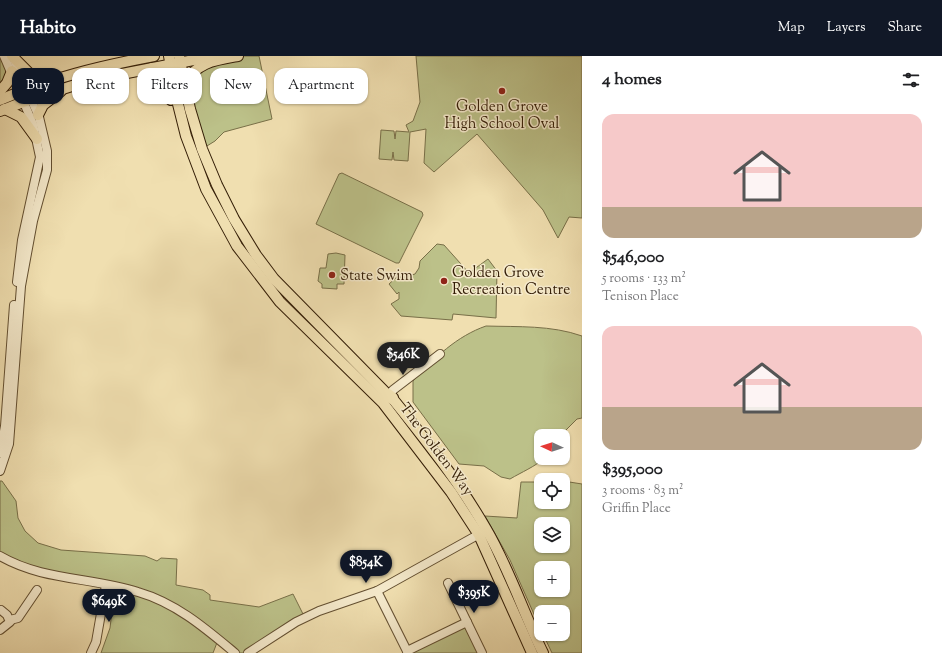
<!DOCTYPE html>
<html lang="en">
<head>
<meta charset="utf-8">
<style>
	body { margin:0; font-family:"Sorts Mill Goudy",serif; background:#f2f2f2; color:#202124; height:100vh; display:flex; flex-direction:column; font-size:15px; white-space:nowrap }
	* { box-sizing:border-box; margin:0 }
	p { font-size:13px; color:#757577 }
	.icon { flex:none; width:22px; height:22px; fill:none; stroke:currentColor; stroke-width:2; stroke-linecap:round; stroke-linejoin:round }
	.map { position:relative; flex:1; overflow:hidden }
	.panel { display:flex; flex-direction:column; background:#fff; width:360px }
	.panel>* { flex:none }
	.guide { position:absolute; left:12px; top:12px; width:380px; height:36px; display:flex; gap:8px }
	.needle { width:26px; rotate:273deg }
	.fabs { position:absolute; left:534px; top:373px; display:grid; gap:8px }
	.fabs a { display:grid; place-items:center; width:36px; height:36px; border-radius:8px; background:#fff; box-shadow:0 1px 3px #0004; font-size:20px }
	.price { position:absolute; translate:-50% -34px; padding:0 9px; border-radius:14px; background:#111827; color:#fff; font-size:13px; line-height:26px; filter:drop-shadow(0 1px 2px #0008) }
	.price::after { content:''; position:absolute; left:50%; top:24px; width:12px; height:9px; margin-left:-6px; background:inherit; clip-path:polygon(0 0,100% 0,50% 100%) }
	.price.on { background:#222; color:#fff }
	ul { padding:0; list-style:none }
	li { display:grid; align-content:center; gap:8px; height:212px; padding:0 20px }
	li span { display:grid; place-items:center; height:124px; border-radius:12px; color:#555 }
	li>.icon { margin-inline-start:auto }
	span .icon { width:72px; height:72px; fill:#fffc; stroke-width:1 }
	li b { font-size:17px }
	h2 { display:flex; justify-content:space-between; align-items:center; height:48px; padding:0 20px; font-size:17px }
	.tag { padding:0 14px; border-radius:12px; background:#fff; box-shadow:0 1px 3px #0004; font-size:14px; line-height:36px }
	.tag.on { background:#111827; color:#fff }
	header { display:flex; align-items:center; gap:24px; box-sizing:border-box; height:56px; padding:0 20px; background:#111827; color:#fff }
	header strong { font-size:19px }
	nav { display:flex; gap:22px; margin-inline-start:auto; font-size:14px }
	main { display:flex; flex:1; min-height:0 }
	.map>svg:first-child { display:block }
	.green { fill:#bcc189; stroke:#786f48; fill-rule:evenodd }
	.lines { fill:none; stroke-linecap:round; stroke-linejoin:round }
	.minor-casing { stroke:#624e30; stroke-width:10 }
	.major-casing { stroke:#331d06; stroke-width:12 }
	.highway-casing { stroke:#331d06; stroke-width:14 }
	.minor { stroke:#f5eacc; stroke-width:8 }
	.major { stroke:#f0dfb0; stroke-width:10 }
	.highway { stroke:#f0dfb0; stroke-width:12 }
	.poi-dot { fill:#8f2418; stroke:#f5eacc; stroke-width:1.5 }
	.labels { text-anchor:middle; stroke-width:3; stroke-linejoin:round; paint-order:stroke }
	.poi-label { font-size:15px; fill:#331d06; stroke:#f5eacc; text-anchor:start }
	.street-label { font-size:15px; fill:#331d06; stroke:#f5eacc }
</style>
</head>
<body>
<header>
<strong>Habito</strong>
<nav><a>Map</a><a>Layers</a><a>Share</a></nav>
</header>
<main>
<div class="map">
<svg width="582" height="597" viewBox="0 0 582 597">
	<rect width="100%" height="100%" fill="#f0dfb0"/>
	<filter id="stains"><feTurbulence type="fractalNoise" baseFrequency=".005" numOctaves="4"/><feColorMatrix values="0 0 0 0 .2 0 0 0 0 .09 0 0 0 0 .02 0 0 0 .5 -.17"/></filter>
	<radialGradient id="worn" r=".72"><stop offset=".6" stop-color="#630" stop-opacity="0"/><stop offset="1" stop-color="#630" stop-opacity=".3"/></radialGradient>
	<g class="green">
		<path d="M0,0H8L14,14L0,35Z"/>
		<path d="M228,0H259L272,63L224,76L215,85L202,93L194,70L189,21Z"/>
		<path d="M416,0H582V162L569,161L558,182L543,154L477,78L434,116L424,107L426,73L410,76L408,105L394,104L393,96L392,104L379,103L381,74L394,75L395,83L396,75L409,76L406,69L413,65L420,46Z"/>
		<path d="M342,117L422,156L423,159L399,207H396L316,168L339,118Z"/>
		<path d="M437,188L444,189L469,217L488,203L497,215L496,262L453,258L452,264L401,260L391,248L399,243V236L397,238L389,228L399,219L401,222L415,218L419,212L420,205Z"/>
		<path d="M336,197L345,199L344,228H337V233L322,232V228L318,225L320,212H326L328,198Z"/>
		<path d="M486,270C518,271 551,269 582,280V362L577,363L563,377V380H541V402H545C534,411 522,416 510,423L501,421L484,410L459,408L413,346V325C434,302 457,280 486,270Z"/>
		<path d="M0,425H2L16,445L18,462L25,475L38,487L61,494L145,500L157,505L161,502L177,503L176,529L203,534L210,539V544L259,551L293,538L305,562L249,597H232L218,584L213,597H101L110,572L115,530L51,520L0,499Z"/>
		<path d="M563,425L582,428V597H552L543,578H563V556H541V574L510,504L485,460L517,462L521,426H541V446H563ZM541,468H563V490H541ZM541,512H563V534H541Z"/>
		<path d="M467,566L478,597H408Z"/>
	</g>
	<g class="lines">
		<defs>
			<g id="minor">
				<path d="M4,0L33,68L40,101L22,184L17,226"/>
				<path d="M385,343L393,334L440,298"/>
				<path d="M0,397L5,370L14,249"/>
				<path d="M0,415L9,388L21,230L33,165L47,114V95L39,61L13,2"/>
				<path d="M0,500C43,525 92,521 138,536C176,547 205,572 235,597"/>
				<path d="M448,527L482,597"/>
				<path d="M377,535L408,597"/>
				<path d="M10,564L18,562L37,534"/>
				<path d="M0,574L10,566L7,559L1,554"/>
				<path d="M407,595L467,566"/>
				<path d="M91,597L96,586L106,529"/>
				<path d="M248,597L296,566L319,555L377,535L483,476"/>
			</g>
			<g id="major">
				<path d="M12,0L34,22L45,26"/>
				<path d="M169,0L178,48L186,80L206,133L237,190L280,246L383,347L451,436L479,479L532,597"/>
				<path d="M179,0L190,53L202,93L217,129L234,163L256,199L274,223L388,339"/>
				<path d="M152,12C164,18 168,32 171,44"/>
				<path d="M184,28C197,6 215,4 238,0"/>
				<path d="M0,35L7,27L12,15"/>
				<path d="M0,44C50,22 101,10 154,0"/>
				<path d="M5,53L21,61L37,83"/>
				<path d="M0,55L31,43L91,24L214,0"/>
				<path d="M38,59L43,49L61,35"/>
				<path d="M392,342C426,384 459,426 486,473C509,512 523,556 543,597"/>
			</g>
			<path id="highway" d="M388,339L392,342"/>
		</defs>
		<use href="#minor" class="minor-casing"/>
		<use href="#major" class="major-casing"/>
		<use href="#highway" class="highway-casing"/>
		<use href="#minor" class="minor"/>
		<use href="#major" class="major"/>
		<use href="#highway" class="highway"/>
	</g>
	<g class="poi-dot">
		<circle cx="502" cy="35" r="4"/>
		<circle cx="332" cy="219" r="4"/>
		<circle cx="444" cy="225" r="4"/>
	</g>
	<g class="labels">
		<g class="poi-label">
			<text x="502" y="55" text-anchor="middle">Golden Grove<tspan x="502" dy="17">High School Oval</tspan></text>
			<text x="452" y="221">Golden Grove<tspan x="452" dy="17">Recreation Centre</tspan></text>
			<text x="340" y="224">State Swim</text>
		</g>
		<g class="street-label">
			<text transform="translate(437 393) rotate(53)" y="5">The Golden Way</text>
		</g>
	</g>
	<rect width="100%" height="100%" filter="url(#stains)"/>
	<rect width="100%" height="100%" fill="url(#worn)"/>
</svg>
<div class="fabs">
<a><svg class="needle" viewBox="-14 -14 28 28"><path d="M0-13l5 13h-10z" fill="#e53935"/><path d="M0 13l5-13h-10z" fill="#757577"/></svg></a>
<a><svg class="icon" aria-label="locate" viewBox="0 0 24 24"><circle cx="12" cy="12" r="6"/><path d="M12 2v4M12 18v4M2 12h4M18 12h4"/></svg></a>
<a><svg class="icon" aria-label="layers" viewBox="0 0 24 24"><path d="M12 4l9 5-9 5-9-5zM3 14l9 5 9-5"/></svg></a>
<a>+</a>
<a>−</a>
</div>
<b class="price on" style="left:403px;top:320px">$546K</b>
<b class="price" style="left:366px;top:528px">$854K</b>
<b class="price" style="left:474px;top:558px">$395K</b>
<b class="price" style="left:109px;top:567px">$649K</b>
<div class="guide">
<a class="tag on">Buy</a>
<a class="tag">Rent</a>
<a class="tag">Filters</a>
<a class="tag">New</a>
<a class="tag">Apartment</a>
</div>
</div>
<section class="panel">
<h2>4 homes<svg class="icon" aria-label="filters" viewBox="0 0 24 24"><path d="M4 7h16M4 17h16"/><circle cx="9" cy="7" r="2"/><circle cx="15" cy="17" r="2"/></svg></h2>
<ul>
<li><span style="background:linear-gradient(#f6c9c9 75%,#b9a48a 0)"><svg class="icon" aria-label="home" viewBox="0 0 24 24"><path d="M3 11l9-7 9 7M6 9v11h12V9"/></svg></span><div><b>$546,000</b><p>5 rooms · 133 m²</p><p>Tenison Place</p></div></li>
<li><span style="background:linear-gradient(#f6c9c9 65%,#b9a48a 0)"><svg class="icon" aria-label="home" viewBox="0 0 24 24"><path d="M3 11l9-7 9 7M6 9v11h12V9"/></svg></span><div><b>$395,000</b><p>3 rooms · 83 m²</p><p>Griffin Place</p></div></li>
</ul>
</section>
</main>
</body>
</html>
